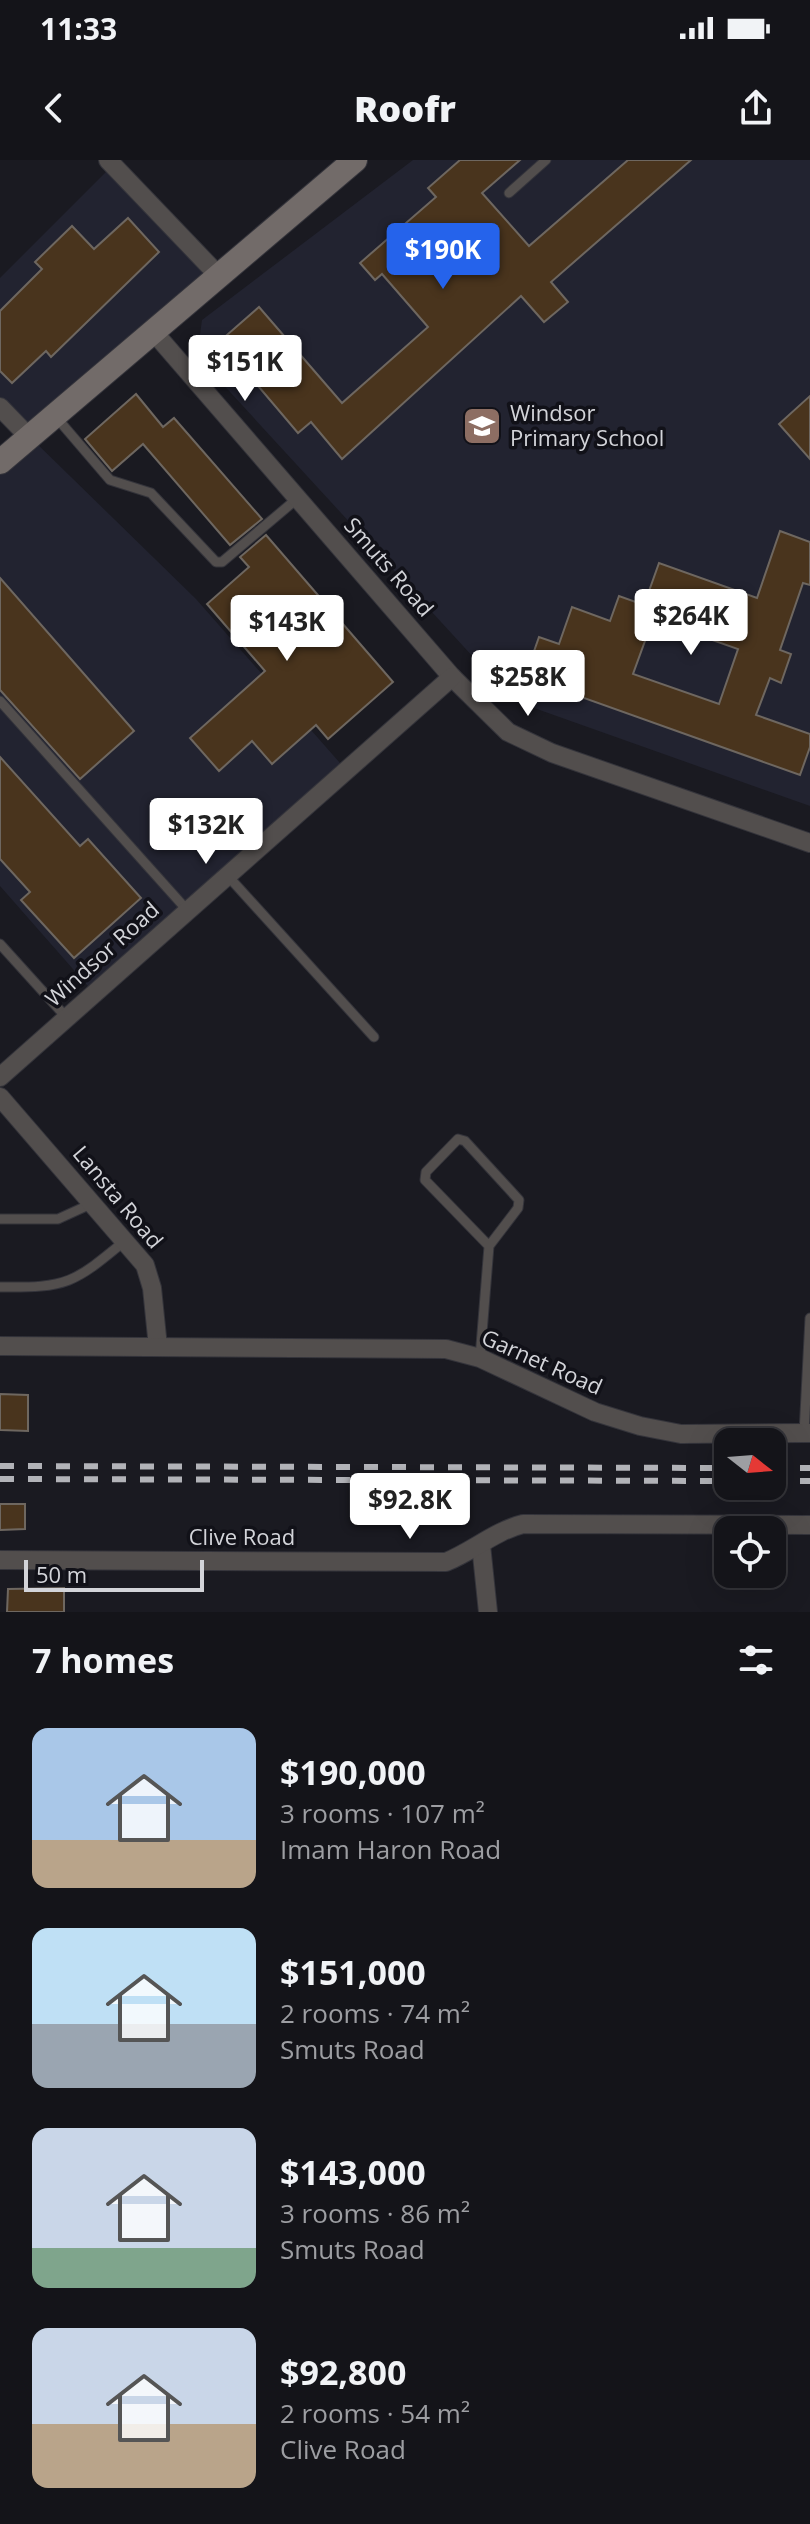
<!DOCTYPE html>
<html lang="en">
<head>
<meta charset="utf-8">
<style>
	body { margin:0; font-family:"Open Sans",sans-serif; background:#1d1d22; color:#f1f3f6; height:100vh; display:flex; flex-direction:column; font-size:30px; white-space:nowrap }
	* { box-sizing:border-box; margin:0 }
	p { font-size:26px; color:#9d9ea2 }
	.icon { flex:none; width:44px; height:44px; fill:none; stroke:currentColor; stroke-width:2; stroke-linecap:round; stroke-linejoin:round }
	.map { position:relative; height:1452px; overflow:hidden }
	.panel { display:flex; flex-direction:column; background:#141419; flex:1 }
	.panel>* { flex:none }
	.needle { width:52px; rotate:107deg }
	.controls { position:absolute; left:714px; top:1268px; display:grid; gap:16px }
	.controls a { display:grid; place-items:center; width:72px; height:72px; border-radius:16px; background:#141419; box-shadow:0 8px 32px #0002,0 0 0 2px #333338; font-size:40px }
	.scale { position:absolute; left:24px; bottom:20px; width:180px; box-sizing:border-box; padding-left:8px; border:4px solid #d3d4d9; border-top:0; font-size:22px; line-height:28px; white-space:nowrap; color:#d3d4d9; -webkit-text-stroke:6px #111118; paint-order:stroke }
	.price { position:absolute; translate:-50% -68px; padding:0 18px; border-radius:8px; background:#fff; color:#222; font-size:26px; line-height:52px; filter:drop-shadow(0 2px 4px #0008) }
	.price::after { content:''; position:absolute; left:50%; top:48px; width:24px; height:18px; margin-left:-12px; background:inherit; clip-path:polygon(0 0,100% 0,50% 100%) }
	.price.selected { background:#2563eb; color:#fff }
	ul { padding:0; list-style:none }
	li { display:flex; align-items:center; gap:24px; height:200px; padding:0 32px }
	li span { display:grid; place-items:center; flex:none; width:224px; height:160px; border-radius:16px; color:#555 }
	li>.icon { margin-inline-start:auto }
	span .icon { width:96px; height:96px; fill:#fffc; stroke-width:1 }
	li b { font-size:34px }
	h2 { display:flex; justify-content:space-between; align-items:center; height:96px; padding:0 32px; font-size:34px }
	.status { display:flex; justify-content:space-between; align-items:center; height:56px; padding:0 40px; background:#141419; direction:ltr }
	.status svg { height:22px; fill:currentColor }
	header { display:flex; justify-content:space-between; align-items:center; height:104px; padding:0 32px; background:#141419; font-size:36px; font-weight:800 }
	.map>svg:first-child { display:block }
	.built { fill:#222330 }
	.building { fill:#49341d; stroke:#6e6760; stroke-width:2; fill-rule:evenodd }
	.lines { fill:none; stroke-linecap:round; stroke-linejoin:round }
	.lane-casing { stroke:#34343b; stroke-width:11 }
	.street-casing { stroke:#34343b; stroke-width:20 }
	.secondary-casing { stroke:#34343b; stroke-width:26 }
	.lane { stroke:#524e4d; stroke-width:9 }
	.street { stroke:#524e4d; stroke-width:18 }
	.secondary { stroke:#726b69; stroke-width:24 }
	.rail { stroke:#b2b3b8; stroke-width:6; stroke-dasharray:14 14; stroke-linecap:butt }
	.labels { text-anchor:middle; stroke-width:7; stroke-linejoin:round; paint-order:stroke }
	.poi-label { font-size:22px; fill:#d3d4d9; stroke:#111118; text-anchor:start }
	.street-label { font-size:22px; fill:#d3d4d9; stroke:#111118 }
</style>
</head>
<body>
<div class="status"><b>11:33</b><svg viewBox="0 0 49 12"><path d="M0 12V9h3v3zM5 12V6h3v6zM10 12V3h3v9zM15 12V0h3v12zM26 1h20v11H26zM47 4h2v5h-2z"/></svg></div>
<header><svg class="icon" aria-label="back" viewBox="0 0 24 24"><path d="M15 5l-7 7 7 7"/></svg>Roofr<svg class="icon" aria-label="share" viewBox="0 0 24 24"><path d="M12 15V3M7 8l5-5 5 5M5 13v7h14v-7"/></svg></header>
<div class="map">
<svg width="810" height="1452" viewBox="0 0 810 1452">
	<rect width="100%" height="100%" fill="#1a1a21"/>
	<g class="built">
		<path d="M413,0H810V646L489,532L486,511L197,196L202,160Z"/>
		<path d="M113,5L217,114L30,277L196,439L347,611L94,833L0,726V302L29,277L0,247V118Z"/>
	</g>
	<g class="building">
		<path d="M460,0H520L482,33L529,86L628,0H691L551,122L568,142L544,162L521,136L342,299L311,262L298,273L220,181L259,147L342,243L428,167L382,114L375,120L360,103L436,37L428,28Z"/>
		<path d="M128,58L159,92L51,197L46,191L12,223L0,211V151L42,109L35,102L72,66L94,89Z"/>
		<path d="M136,234L163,267L174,258L262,359L230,385L143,284L112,311L85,279Z"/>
		<path d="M810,236V299L779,264Z"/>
		<path d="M780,371L810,382V425L803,423L780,490L791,494L781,523L770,518L756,555L810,574V587L800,615L525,517L539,477L559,484L572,447L610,461L619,436L644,445L659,403L757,438ZM653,459L738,489L719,544L633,514Z"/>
		<path d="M266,375L393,522L328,579L316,565L272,604L252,581L219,611L190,578L265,511L207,444L249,407L240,397Z"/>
		<path d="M0,418L134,571L80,619L0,530Z"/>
		<path d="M0,597L80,686L88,679L141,738L74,798L21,740L30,732L0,699Z"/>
		<path d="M0,1234L28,1235V1271L0,1270Z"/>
		<path d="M0,1344H25V1369L0,1370Z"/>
		<path d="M64,1428V1452H7L8,1429Z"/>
	</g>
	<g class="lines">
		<defs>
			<g id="lane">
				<path d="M509,33L546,0"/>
				<path d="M56,257L110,320L151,333L216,402H222L299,337"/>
				<path d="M0,541L187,750"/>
				<path d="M227,715L374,877"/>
				<path d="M0,784L66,857"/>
				<path d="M0,1059H58L93,1043"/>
				<path d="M0,1127C68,1128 74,1123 126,1080"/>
				<path d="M480,1198L489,1086L518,1048L519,1040L465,981L458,979L426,1012L425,1020L489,1086"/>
				<path d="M804,1273L810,1158"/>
			</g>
			<g id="street">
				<path d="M108,0L217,114"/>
				<path d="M152,170L452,517L508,572L552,593L810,683"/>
				<path d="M0,247L29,277"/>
				<path d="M0,917L452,517"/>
				<path d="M0,937L145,1105L152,1128L158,1187"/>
				<path d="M0,1186L446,1189L480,1198L595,1252L640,1266L681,1274L810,1273"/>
				<path d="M481,1385L488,1452"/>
				<path d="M0,1400L446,1402C473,1391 495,1371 523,1364L810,1365"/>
			</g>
			<path id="secondary" d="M0,302L355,0"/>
		</defs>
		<use href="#lane" class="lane-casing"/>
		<use href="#street" class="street-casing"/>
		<use href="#secondary" class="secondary-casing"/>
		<use href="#lane" class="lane"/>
		<use href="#street" class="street"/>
		<use href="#secondary" class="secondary"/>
		<g class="rail">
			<path d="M0,1306L728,1308"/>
			<path d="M772,1308H810"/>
			<path d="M0,1319L728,1321"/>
			<path d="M772,1321H810"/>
		</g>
	</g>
	<defs>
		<symbol id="school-square" viewBox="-11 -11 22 22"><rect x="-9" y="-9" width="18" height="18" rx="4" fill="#8d6e63" stroke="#111118"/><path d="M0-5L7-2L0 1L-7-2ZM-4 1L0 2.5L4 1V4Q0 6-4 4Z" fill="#fff"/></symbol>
	</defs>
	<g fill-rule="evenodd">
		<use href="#school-square" x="460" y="244" width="44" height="44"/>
	</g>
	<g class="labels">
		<g class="poi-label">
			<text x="510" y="261">Windsor<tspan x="510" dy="25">Primary School</tspan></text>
		</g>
		<g class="street-label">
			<text transform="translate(389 407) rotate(49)" y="8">Smuts Road</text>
			<text transform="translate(102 794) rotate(-42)" y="8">Windsor Road</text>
			<text transform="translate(118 1037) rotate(50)" y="8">Lansta Road</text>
			<text transform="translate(542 1202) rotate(24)" y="8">Garnet Road</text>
			<text x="242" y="1385">Clive Road</text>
		</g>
	</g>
</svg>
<div class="controls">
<a><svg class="needle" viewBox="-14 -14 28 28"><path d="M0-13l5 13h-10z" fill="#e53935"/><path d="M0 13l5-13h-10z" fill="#9d9ea2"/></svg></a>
<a><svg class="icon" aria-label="locate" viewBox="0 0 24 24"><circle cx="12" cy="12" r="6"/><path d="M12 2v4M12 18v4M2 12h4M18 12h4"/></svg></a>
</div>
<div class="scale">50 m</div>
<b class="price selected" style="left:443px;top:131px">$190K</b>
<b class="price" style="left:245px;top:243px">$151K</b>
<b class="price" style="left:691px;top:497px">$264K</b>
<b class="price" style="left:287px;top:503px">$143K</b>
<b class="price" style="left:528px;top:558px">$258K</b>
<b class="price" style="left:206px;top:706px">$132K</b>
<b class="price" style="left:410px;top:1381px">$92.8K</b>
</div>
<section class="panel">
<h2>7 homes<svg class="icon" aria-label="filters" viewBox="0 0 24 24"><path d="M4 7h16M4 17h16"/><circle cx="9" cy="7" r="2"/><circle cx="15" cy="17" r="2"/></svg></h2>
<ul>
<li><span style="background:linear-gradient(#a9c7e8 70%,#b9a48a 0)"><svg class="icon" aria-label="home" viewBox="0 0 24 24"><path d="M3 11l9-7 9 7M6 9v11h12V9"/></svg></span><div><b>$190,000</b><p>3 rooms · 107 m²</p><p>Imam Haron Road</p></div></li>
<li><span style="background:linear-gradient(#bfe0f5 60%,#9aa5b1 0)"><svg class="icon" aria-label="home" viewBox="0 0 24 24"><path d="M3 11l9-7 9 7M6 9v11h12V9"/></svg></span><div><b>$151,000</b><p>2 rooms · 74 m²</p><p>Smuts Road</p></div></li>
<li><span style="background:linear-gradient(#c9d6e8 75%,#7fa58c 0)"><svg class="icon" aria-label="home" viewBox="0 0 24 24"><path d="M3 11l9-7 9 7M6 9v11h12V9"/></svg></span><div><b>$143,000</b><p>3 rooms · 86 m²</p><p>Smuts Road</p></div></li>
<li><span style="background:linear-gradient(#c9d6e8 60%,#b9a48a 0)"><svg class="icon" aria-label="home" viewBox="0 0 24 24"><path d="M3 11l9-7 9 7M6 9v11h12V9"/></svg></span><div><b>$92,800</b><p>2 rooms · 54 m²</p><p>Clive Road</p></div></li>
</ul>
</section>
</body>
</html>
